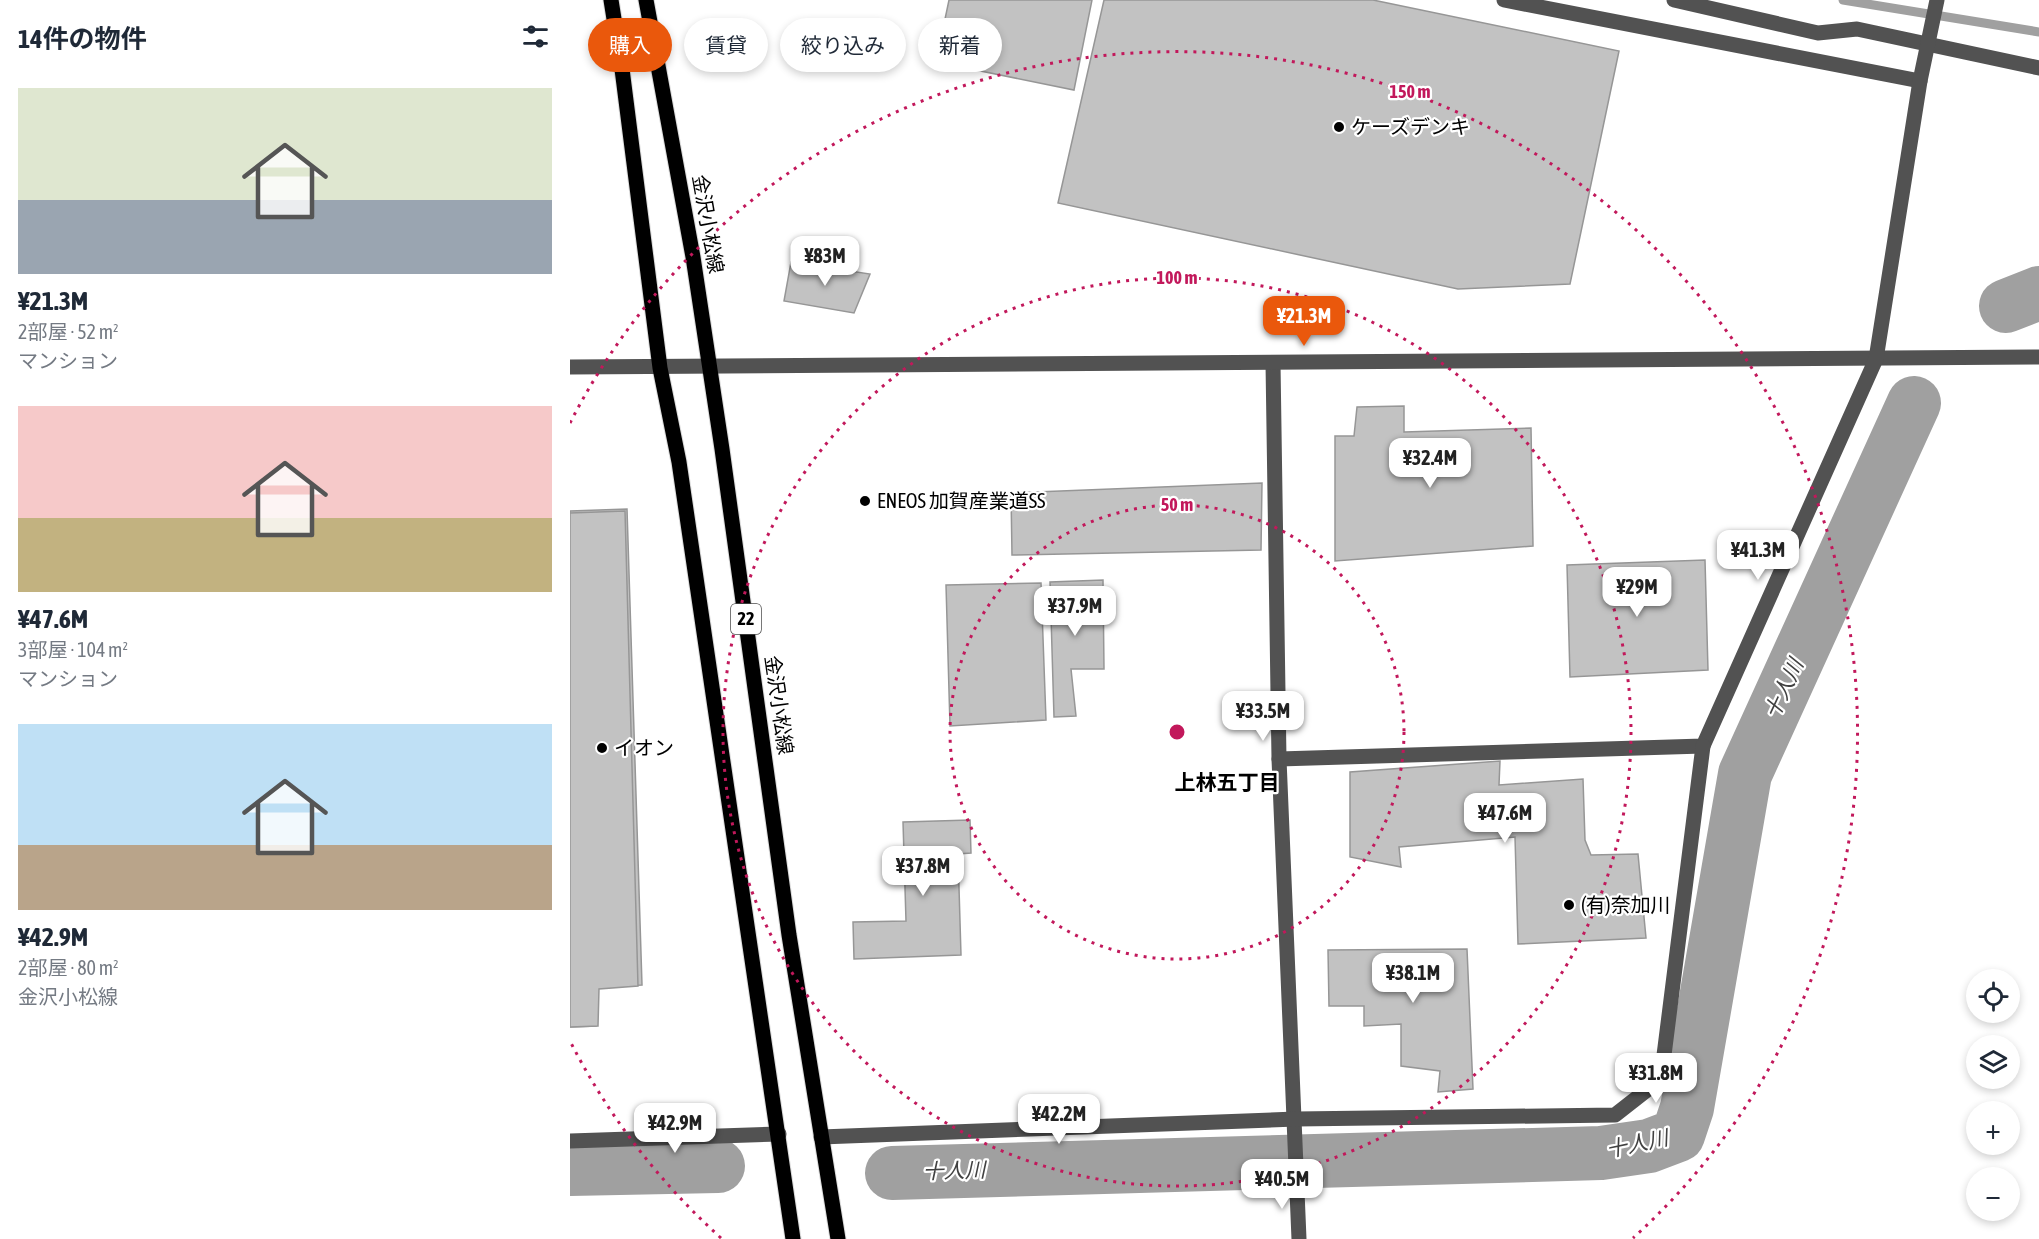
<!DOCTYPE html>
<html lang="ja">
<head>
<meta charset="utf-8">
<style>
	body { margin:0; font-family:"Asap Condensed","Noto Sans JP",sans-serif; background:#f2f2f3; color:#1f2937; height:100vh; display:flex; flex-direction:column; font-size:22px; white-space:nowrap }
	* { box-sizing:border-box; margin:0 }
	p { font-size:20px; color:#747a83 }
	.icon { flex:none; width:33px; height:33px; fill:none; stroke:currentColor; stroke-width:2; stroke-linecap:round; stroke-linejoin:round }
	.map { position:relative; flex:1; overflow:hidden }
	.sheet { display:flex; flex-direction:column; background:#fff; width:570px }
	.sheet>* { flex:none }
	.guide { position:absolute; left:18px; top:18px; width:570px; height:54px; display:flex; gap:12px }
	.tools { position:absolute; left:1396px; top:969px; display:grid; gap:12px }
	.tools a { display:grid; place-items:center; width:54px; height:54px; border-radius:50%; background:#fff; box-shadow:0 3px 9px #0003; font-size:30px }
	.price { position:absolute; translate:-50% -51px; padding:0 14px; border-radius:12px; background:#fff; color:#222; font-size:20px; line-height:39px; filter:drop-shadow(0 2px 3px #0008) }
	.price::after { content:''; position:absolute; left:50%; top:36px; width:18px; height:14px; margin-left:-9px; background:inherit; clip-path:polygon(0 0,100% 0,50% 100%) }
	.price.active { background:#ea580c; color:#fff }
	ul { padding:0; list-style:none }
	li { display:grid; align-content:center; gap:12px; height:318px; padding:0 18px }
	li span { display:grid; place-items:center; height:186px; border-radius:0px; color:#555 }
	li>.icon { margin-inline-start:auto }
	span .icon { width:108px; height:108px; fill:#fffc; stroke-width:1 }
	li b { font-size:26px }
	h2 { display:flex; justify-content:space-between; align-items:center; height:72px; padding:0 18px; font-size:26px }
	.tag { padding:0 21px; border-radius:27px; background:#fff; box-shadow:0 3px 9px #0003; font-size:21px; line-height:54px }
	.tag.active { background:#ea580c; color:#fff }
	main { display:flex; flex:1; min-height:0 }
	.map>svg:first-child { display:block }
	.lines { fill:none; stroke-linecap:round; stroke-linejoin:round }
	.stream { stroke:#a0a0a0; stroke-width:9 }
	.river { stroke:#a0a0a0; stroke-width:54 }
	.building { fill:#c2c2c2; stroke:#969696; stroke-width:1.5 }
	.major-casing { stroke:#dbdbdb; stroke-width:17 }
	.minor { stroke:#525252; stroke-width:15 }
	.major { stroke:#000; stroke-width:15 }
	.ring { fill:none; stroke:#c2185b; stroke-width:3; stroke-dasharray:3 6 }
	.poi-dot { fill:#000; stroke:#fff; stroke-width:2 }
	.labels { text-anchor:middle; stroke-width:4.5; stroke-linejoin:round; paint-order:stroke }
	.shield { fill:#fff; stroke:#4c4c4c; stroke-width:1.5 }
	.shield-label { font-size:18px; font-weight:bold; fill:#000 }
	.poi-label { font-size:20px; fill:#000; stroke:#fff; text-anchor:start }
	.street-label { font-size:20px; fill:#000; stroke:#fff }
	.water-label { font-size:21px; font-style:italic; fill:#414141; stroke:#fff }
	.neighbourhood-label { font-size:21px; font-weight:bold; fill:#000; stroke:#fff }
	.centre { fill:#c2185b; stroke:#fff; stroke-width:3 }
	.ring-label { font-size:18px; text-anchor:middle; font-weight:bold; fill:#c2185b; stroke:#fff; stroke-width:4.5; stroke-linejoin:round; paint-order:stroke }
</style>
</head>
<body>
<main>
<section class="sheet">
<h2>14件の物件<svg class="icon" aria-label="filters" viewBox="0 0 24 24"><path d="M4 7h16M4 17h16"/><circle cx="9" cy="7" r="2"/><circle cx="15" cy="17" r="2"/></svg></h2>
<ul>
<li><span style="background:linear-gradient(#dfe7d0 60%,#9aa5b1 0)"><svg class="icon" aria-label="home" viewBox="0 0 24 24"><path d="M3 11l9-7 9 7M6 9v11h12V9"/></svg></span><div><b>¥21.3M</b><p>2部屋 · 52 m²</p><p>マンション</p></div></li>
<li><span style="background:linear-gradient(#f6c9c9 60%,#c2b280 0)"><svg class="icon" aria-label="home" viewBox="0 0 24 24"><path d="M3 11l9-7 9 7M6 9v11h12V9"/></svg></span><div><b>¥47.6M</b><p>3部屋 · 104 m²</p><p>マンション</p></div></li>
<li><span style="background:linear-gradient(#bfe0f5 65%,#b9a48a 0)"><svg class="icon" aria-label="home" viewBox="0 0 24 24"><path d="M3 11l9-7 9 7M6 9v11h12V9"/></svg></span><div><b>¥42.9M</b><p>2部屋 · 80 m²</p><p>金沢小松線</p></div></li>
</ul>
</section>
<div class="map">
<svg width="1469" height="1239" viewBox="0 0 1469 1239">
	<rect width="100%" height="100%" fill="#fff"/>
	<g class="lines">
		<path class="stream" d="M1273,0L1469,32"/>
		<g class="river">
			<path d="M1436,306L1469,293"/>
			<path d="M0,1169L148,1166"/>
			<path d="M322,1173L1031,1153L1079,1146L1108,1135L1117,1108L1175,774L1344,403"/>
		</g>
	</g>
	<g class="building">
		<path d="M379,0H522L504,90L366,62Z"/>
		<path d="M534,0H803L1049,51L1000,284L888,289L488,203Z"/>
		<path d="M221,262L300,274L284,313L214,301Z"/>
		<path d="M834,406V432L961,428L963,546L765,561V436H784L787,407Z"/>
		<path d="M692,483L691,550L442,555L441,493Z"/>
		<path d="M57,509L72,985L28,987L26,1026L0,1027V511Z"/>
		<path d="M55,511L68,986L29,989L28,1026L0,1027V513Z"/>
		<path d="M1135,560L1138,670L1000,677L997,565Z"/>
		<path d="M533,580L534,669H501L506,716L484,717L480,582Z"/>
		<path d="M471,583L476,720L380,726L376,585Z"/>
		<path d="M930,761L929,785L1013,779L1015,840L1021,855L1068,854L1076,938L948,944L945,837L829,847L831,867L780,857V772Z"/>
		<path d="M400,820L401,853L388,854L391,955L284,959L283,922L336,921L333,822Z"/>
		<path d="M897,949L903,1089L868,1092L870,1071L831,1066V1024L794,1026V1006H759L758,950Z"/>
	</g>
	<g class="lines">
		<defs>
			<g id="major">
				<path d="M41,0L52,69L90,368L109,462L223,1239"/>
				<path d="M76,0L123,257L152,449L219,935L268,1239"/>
			</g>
		</defs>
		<use href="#major" class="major-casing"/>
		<g class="minor">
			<path d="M934,0L1350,81"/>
			<path d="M1104,0L1248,33L1287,29L1469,68"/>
			<path d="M703,363L709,759L729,1239"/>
			<path d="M0,367L1469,357"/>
			<path d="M709,759L1133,746L1306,359L1350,81L1367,0"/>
			<path d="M251,1137L726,1119L1045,1115L1091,1079L1133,746"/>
			<path d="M0,1141L209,1134"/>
		</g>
		<use href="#major" class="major"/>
	</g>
	<g class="ring">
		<circle cx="607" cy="732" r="227"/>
		<circle cx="607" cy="732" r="454"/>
		<path d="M151 1238A681 681 0 0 1 0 1041M0 423A681 681 0 1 1 1063 1238"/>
	</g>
	<g class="poi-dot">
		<circle cx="769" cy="127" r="6"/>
		<circle cx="295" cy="501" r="6"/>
		<circle cx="32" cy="748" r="6"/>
		<circle cx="999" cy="905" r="6"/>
	</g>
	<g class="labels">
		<rect class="shield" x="161" y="604" width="30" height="30" rx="4.5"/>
		<g class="shield-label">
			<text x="176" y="625">22</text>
		</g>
		<g class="poi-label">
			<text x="781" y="134">ケーズデンキ</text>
			<text x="307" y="508">ENEOS 加賀産業道SS</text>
			<text x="44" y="755">イオン</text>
			<text x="1011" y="912">(有)奈加川</text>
		</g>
		<g class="street-label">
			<text transform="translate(138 224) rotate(80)" y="7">金沢小松線</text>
			<text transform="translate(209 705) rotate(82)" y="7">金沢小松線</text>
		</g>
		<g class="water-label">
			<text transform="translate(1214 689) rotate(-65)" y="7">十人川</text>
			<text transform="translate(1067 1144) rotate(-12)" y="7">十人川</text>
			<text transform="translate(384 1171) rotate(-2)" y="7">十人川</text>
		</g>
		<g class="neighbourhood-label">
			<text x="657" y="790">上林五丁目</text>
		</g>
	</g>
	<circle cx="607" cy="732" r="9" class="centre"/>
	<g class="ring-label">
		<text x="840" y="98">150 m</text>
		<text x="607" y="284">100 m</text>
		<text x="607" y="511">50 m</text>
	</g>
</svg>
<div class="tools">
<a><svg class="icon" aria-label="locate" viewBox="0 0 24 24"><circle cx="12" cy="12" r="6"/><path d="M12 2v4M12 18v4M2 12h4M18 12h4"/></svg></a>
<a><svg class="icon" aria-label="layers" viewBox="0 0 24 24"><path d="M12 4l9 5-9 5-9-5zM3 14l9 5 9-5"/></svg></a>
<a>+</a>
<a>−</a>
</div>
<b class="price" style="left:255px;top:287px">¥83M</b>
<b class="price active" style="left:734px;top:347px">¥21.3M</b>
<b class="price" style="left:860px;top:489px">¥32.4M</b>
<b class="price" style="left:1188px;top:581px">¥41.3M</b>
<b class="price" style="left:1067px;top:618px">¥29M</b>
<b class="price" style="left:505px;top:637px">¥37.9M</b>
<b class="price" style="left:693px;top:742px">¥33.5M</b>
<b class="price" style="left:935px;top:844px">¥47.6M</b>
<b class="price" style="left:353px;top:897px">¥37.8M</b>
<b class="price" style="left:843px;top:1004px">¥38.1M</b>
<b class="price" style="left:1086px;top:1104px">¥31.8M</b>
<b class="price" style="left:489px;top:1145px">¥42.2M</b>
<b class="price" style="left:105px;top:1154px">¥42.9M</b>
<b class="price" style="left:712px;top:1210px">¥40.5M</b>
<div class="guide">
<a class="tag active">購入</a>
<a class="tag">賃貸</a>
<a class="tag">絞り込み</a>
<a class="tag">新着</a>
</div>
</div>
</main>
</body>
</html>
